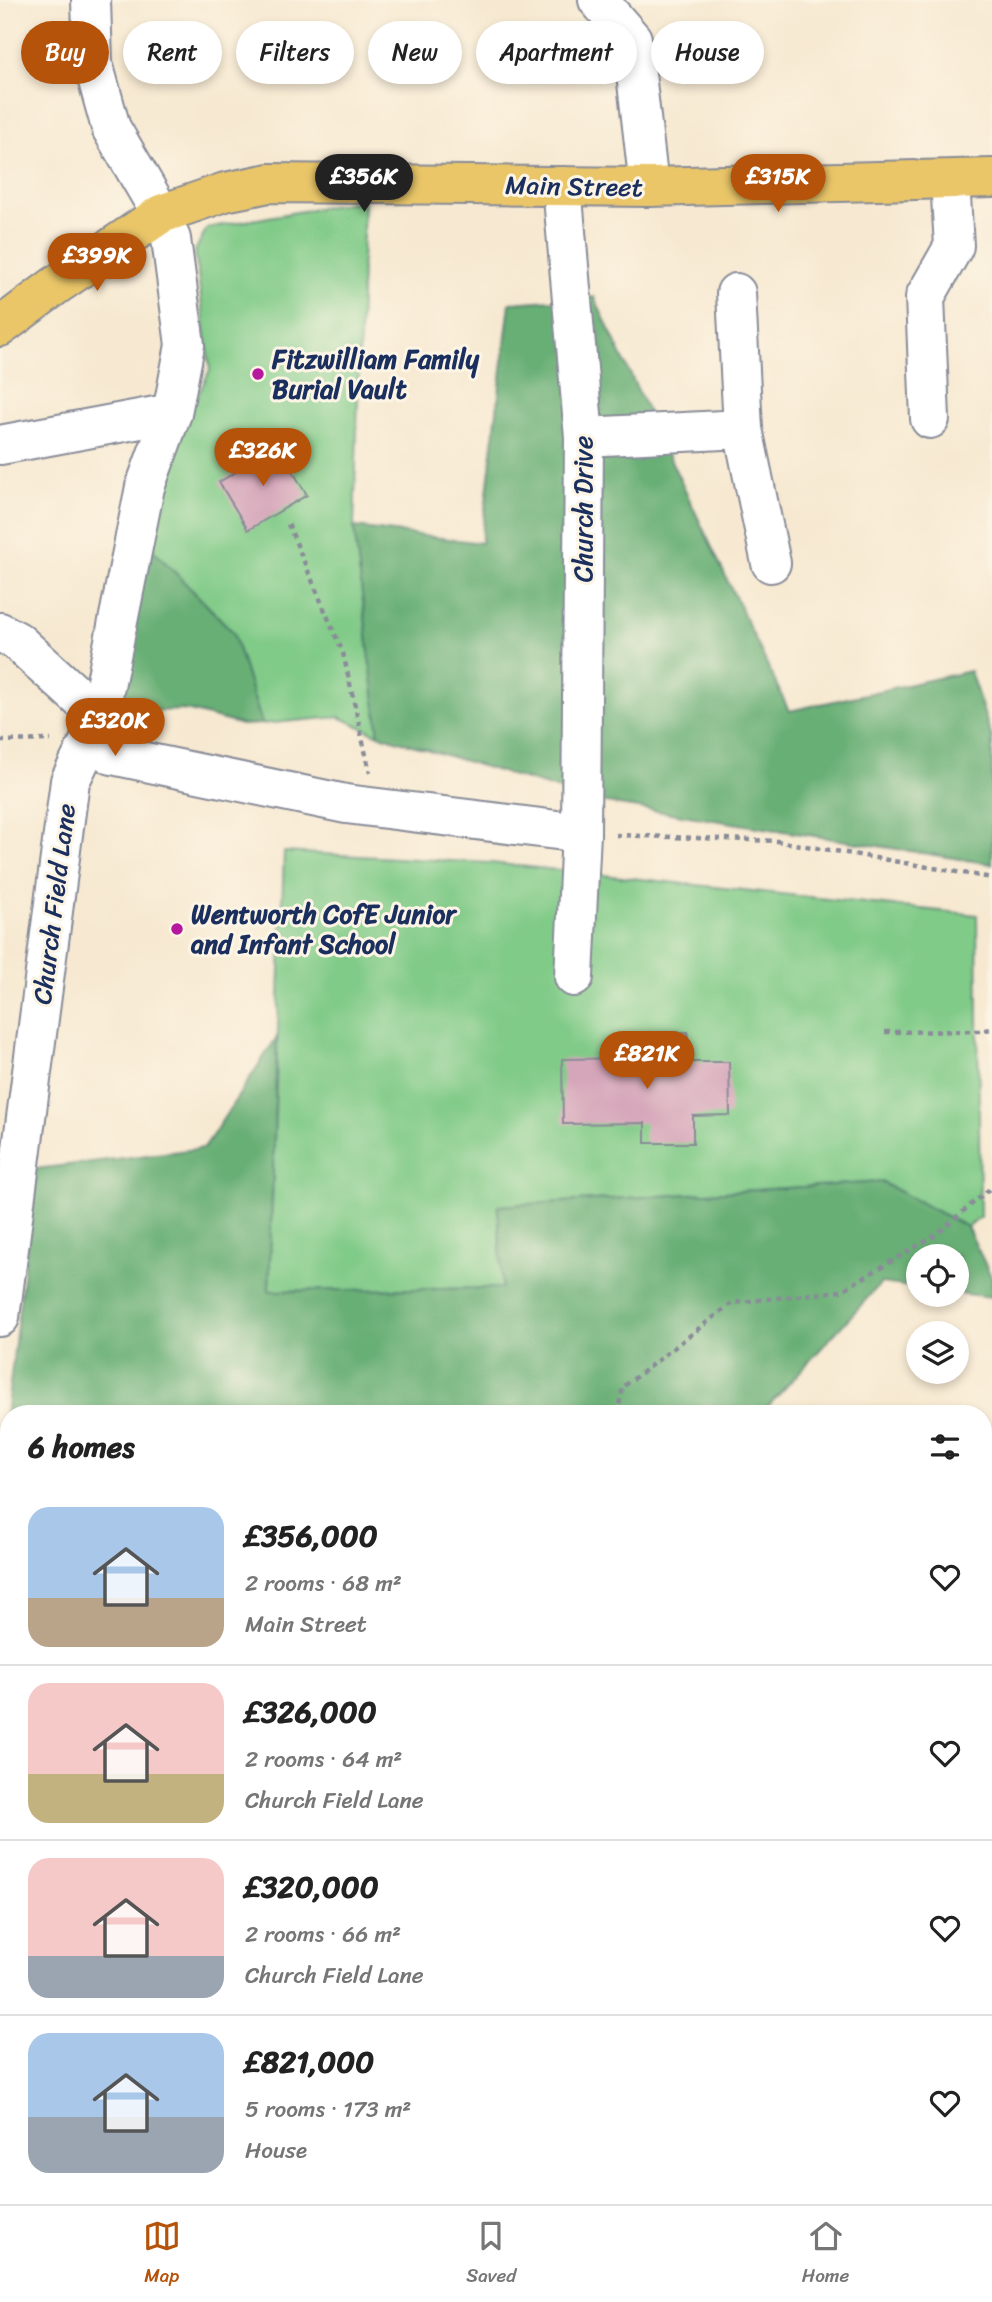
<!DOCTYPE html>
<html lang="en">
<head>
<meta charset="utf-8">
<style>
	body { margin:0; font-family:Sriracha,sans-serif; background:#f2f2f2; color:#222; height:100vh; display:flex; flex-direction:column; font-size:26px; white-space:nowrap }
	* { box-sizing:border-box; margin:0 }
	p { font-size:23px; color:#767676 }
	.icon { flex:none; width:38px; height:38px; fill:none; stroke:currentColor; stroke-width:2; stroke-linecap:round; stroke-linejoin:round }
	.map { position:relative; flex:1; overflow:hidden }
	.sheet { position:absolute; left:0px; top:1405px; width:992px; height:800px; display:flex; flex-direction:column; background:#fff; border-radius:28px 28px 0 0; box-shadow:0 4px 10px #0003 }
	.sheet>* { flex:none }
	.banner { position:absolute; left:21px; top:21px; width:950px; height:63px; display:flex; gap:14px }
	.fabs { position:absolute; left:906px; top:1244px; display:grid; gap:14px }
	.fabs a { display:grid; place-items:center; width:63px; height:63px; border-radius:50%; background:#fff; box-shadow:0 4px 10px #0003; font-size:35px }
	.price { position:absolute; translate:-50% -60px; padding:0 16px; border-radius:24px; background:#b45309; color:#fff; font-size:23px; line-height:46px; filter:drop-shadow(0 2px 4px #0008) }
	.price::after { content:''; position:absolute; left:50%; top:42px; width:21px; height:16px; margin-left:-10px; background:inherit; clip-path:polygon(0 0,100% 0,50% 100%) }
	.price.on { background:#222; color:#fff }
	ul { padding:0; list-style:none }
	li { display:flex; align-items:center; gap:21px; height:175px; padding:0 28px }
	li+li { border-top:2px solid #e0e0e0 }
	li span { display:grid; place-items:center; flex:none; width:196px; height:140px; border-radius:21px; color:#555 }
	li>.icon { margin-inline-start:auto }
	span .icon { width:84px; height:84px; fill:#fffc; stroke-width:1 }
	li b { font-size:30px }
	h2 { display:flex; justify-content:space-between; align-items:center; height:84px; padding:0 28px; font-size:30px }
	.tag { padding:0 24px; border-radius:32px; background:#fff; box-shadow:0 4px 10px #0003; font-size:24px; line-height:63px }
	.tag.on { background:#b45309; color:#fff }
	.tabs { display:flex; justify-content:space-around; align-items:center; height:98px; border-top:2px solid #e0e0e0; background:#fff; font-size:19px; color:#767676 }
	.tabs a { display:grid; justify-items:center; gap:4px }
	.tabs .on { color:#b45309 }
	.map>svg:first-child { display:block }
	.green { fill:#81cb88; stroke:#4e7d73; stroke-width:2 }
	.forest { fill:#68af74; stroke:#426f69; stroke-width:2 }
	.lines { fill:none; stroke-linecap:round; stroke-linejoin:round }
	.runway { stroke:#898c98; stroke-width:222 }
	.building { fill:#d5a5b9 }
	.minor-casing { stroke:#898c98; stroke-width:42 }
	.major-casing { stroke:#898c98; stroke-width:42 }
	.path { stroke:#898c98; stroke-width:4.5; stroke-dasharray:5 5; stroke-linecap:butt }
	.minor { stroke:#fff; stroke-width:38 }
	.major { stroke:#eac669; stroke-width:38 }
	.poi-dot { fill:#b5179e; stroke:#fcf5e5; stroke-width:2.5 }
	.labels { text-anchor:middle; stroke-width:6; stroke-linejoin:round; paint-order:stroke }
	.street-label { font-size:26px; fill:#1b2f5e; stroke:#fcf5e5 }
	.poi-label { font-size:26px; font-weight:bold; fill:#1b2f5e; stroke:#fcf5e5; text-anchor:start }
</style>
</head>
<body>
<div class="map">
<svg width="992" height="2204" viewBox="0 0 992 2204">
	<rect width="100%" height="100%" fill="#fcf5e5"/>
	<filter id="ink" filterUnits="userSpaceOnUse"><feTurbulence type="fractalNoise" baseFrequency=".0143" numOctaves="2"/><feDisplacementMap in="SourceGraphic" scale="14" xChannelSelector="R" yChannelSelector="G"/><feConvolveMatrix kernelMatrix="1 2 1 2 8 2 1 2 1" color-interpolation-filters="sRGB"/></filter>
	<filter id="wash" filterUnits="userSpaceOnUse"><feTurbulence type="fractalNoise" baseFrequency=".00686" numOctaves="4" result="noise"/><feDisplacementMap in="SourceGraphic" scale="28" xChannelSelector="R" yChannelSelector="G"/><feGaussianBlur stdDeviation="1.57" result="paint"/><feColorMatrix in="noise" values="0 0 0 0 0 0 0 0 0 0 0 0 0 0 0 0 0 1.4 0 .05"/><feComposite in="paint" operator="in"/></filter>
	<g filter="url(#wash)">
		<rect width="100%" height="100%" fill="#f7e9d1"/>
		<g class="green">
			<path d="M364,200L354,527L379,735L339,717L262,724L233,632L149,546L154,487L210,370L195,251L207,228Z"/>
			<path d="M284,852L491,863L977,915L980,1217L967,1227L881,1182L498,1206L503,1288L269,1291Z"/>
			<path d="M9,1564V2057L0,2059V1565Z"/>
		</g>
		<g class="forest">
			<path d="M594,297L789,711L970,671L992,738V864L600,802L379,735L354,527L481,543L510,303Z"/>
			<path d="M149,546L233,632L262,724L242,725L186,710L118,712Z"/>
			<path d="M277,1037L269,1291L502,1288L498,1206L881,1182L967,1227L992,1278V1297L957,1293V1256H919V1288L881,1283L761,1414H9V1564L0,1565V1465L36,1169L204,1148Z"/>
		</g>
		<g class="lines">
			<g class="runway">
				<path d="M0,2148H9"/>
				<path d="M984,2154H992"/>
			</g>
		</g>
		<g id="blocks">
			<g class="building">
				<path d="M278,447L307,495L248,530L219,482Z"/>
				<path d="M688,1032V1062H729L730,1115L693,1116V1143H645V1123L563,1124L562,1059L654,1058V1033Z"/>
			</g>
		</g>
	</g>
	<g filter="url(#ink)">
		<use href="#blocks" fill-opacity="0" stroke="#898c98" stroke-width="2"/>
		<g class="lines">
			<defs>
				<g id="minor">
					<path d="M598,0L632,39L649,187"/>
					<path d="M562,186L584,437L581,833L574,977"/>
					<path d="M930,419L925,297L954,246L950,180"/>
					<path d="M743,429L771,563"/>
					<path d="M584,437L743,429L736,293"/>
					<path d="M0,445L172,413"/>
					<path d="M0,632L17,641L99,716"/>
					<path d="M90,740L112,755L346,804L581,833"/>
					<path d="M0,1317L70,781L90,740L99,716L145,487L172,413L185,345L171,239L161,214L111,128L93,63L91,0"/>
				</g>
				<path id="major" d="M0,327L55,286L161,214L225,192L269,183L649,187L992,178"/>
			</defs>
			<use href="#minor" class="minor-casing"/>
			<use href="#major" class="major-casing"/>
			<g class="path">
				<path d="M288,524L343,653L370,773"/>
				<path d="M0,741L51,740"/>
				<path d="M616,835L777,841L992,878"/>
				<path d="M885,1032L978,1031L992,1029"/>
				<path d="M617,1414L623,1387L732,1303L841,1291L934,1236L992,1187"/>
				<path d="M0,1583L9,1582"/>
			</g>
			<use href="#minor" class="minor"/>
			<use href="#major" class="major"/>
		</g>
	</g>
	<g class="poi-dot">
		<circle cx="258" cy="374" r="7"/>
		<circle cx="177" cy="929" r="7"/>
	</g>
	<g class="labels">
		<g class="street-label">
			<text transform="translate(574 186) rotate(1)" y="9">Main Street</text>
			<text transform="translate(583 509) rotate(-90)" y="9">Church Drive</text>
			<text transform="translate(54 904) rotate(-83)" y="9">Church Field Lane</text>
		</g>
		<g class="poi-label">
			<text x="272" y="368">Fitzwilliam Family<tspan x="272" dy="30">Burial Vault</tspan></text>
			<text x="191" y="923">Wentworth CofE Junior<tspan x="191" dy="30">and Infant School</tspan></text>
		</g>
	</g>
</svg>
<div class="fabs">
<a><svg class="icon" aria-label="locate" viewBox="0 0 24 24"><circle cx="12" cy="12" r="6"/><path d="M12 2v4M12 18v4M2 12h4M18 12h4"/></svg></a>
<a><svg class="icon" aria-label="layers" viewBox="0 0 24 24"><path d="M12 4l9 5-9 5-9-5zM3 14l9 5 9-5"/></svg></a>
</div>
<b class="price on" style="left:364px;top:214px">£356K</b>
<b class="price" style="left:778px;top:214px">£315K</b>
<b class="price" style="left:97px;top:293px">£399K</b>
<b class="price" style="left:263px;top:488px">£326K</b>
<b class="price" style="left:115px;top:758px">£320K</b>
<b class="price" style="left:647px;top:1091px">£821K</b>
<div class="banner">
<a class="tag on">Buy</a>
<a class="tag">Rent</a>
<a class="tag">Filters</a>
<a class="tag">New</a>
<a class="tag">Apartment</a>
<a class="tag">House</a>
</div>
<section class="sheet">
<h2>6 homes<svg class="icon" aria-label="filters" viewBox="0 0 24 24"><path d="M4 7h16M4 17h16"/><circle cx="9" cy="7" r="2"/><circle cx="15" cy="17" r="2"/></svg></h2>
<ul>
<li><span style="background:linear-gradient(#a9c7e8 65%,#b9a48a 0)"><svg class="icon" aria-label="home" viewBox="0 0 24 24"><path d="M3 11l9-7 9 7M6 9v11h12V9"/></svg></span><div><b>£356,000</b><p>2 rooms · 68 m²</p><p>Main Street</p></div><svg class="icon" aria-label="heart" viewBox="0 0 24 24"><path d="M12 20l-8-8c-3-5 5-10 8-4 3-6 11-1 8 4z"/></svg></li>
<li><span style="background:linear-gradient(#f6c9c9 65%,#c2b280 0)"><svg class="icon" aria-label="home" viewBox="0 0 24 24"><path d="M3 11l9-7 9 7M6 9v11h12V9"/></svg></span><div><b>£326,000</b><p>2 rooms · 64 m²</p><p>Church Field Lane</p></div><svg class="icon" aria-label="heart" viewBox="0 0 24 24"><path d="M12 20l-8-8c-3-5 5-10 8-4 3-6 11-1 8 4z"/></svg></li>
<li><span style="background:linear-gradient(#f6c9c9 70%,#9aa5b1 0)"><svg class="icon" aria-label="home" viewBox="0 0 24 24"><path d="M3 11l9-7 9 7M6 9v11h12V9"/></svg></span><div><b>£320,000</b><p>2 rooms · 66 m²</p><p>Church Field Lane</p></div><svg class="icon" aria-label="heart" viewBox="0 0 24 24"><path d="M12 20l-8-8c-3-5 5-10 8-4 3-6 11-1 8 4z"/></svg></li>
<li><span style="background:linear-gradient(#a9c7e8 60%,#9aa5b1 0)"><svg class="icon" aria-label="home" viewBox="0 0 24 24"><path d="M3 11l9-7 9 7M6 9v11h12V9"/></svg></span><div><b>£821,000</b><p>5 rooms · 173 m²</p><p>House</p></div><svg class="icon" aria-label="heart" viewBox="0 0 24 24"><path d="M12 20l-8-8c-3-5 5-10 8-4 3-6 11-1 8 4z"/></svg></li>
</ul>
</section>
</div>
<nav class="tabs">
<a class="on"><svg class="icon" aria-label="map" viewBox="0 0 24 24"><path d="M3 6l6-2 6 2 6-2v14l-6 2-6-2-6 2zM9 4v14M15 6v14"/></svg>Map</a>
<a><svg class="icon" aria-label="saved" viewBox="0 0 24 24"><path d="M7 4h10v16l-5-4-5 4z"/></svg>Saved</a>
<a><svg class="icon" aria-label="home" viewBox="0 0 24 24"><path d="M3 11l9-7 9 7M6 9v11h12V9"/></svg>Home</a>
</nav>
</body>
</html>
